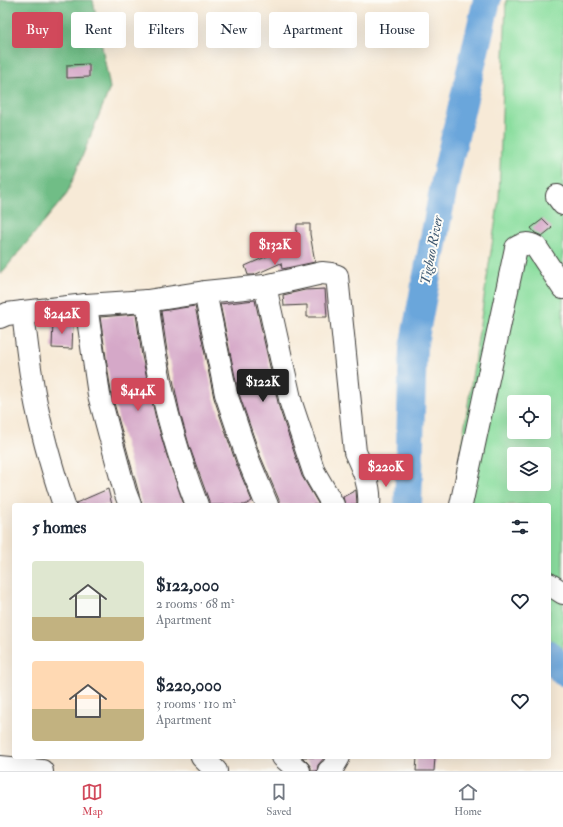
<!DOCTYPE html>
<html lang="en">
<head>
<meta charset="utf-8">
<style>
	body { margin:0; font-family:"IM FELL Double Pica",serif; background:#f2f2f3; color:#1f2937; height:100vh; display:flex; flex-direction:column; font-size:15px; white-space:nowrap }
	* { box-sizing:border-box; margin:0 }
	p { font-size:13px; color:#747a83 }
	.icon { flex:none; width:22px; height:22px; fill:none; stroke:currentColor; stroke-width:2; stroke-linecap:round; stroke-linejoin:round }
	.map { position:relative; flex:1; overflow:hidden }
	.panel { position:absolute; left:12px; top:503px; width:539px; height:256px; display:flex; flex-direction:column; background:#fff; border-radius:4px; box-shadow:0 4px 16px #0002 }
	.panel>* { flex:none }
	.banner { position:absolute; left:12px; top:12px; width:539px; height:36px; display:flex; gap:8px }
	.tools { position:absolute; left:507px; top:395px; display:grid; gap:8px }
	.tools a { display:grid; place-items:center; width:44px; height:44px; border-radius:4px; background:#fff; box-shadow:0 4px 16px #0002; font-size:20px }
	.price { position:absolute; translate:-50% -34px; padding:0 9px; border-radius:4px; background:#d1495b; color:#fff; font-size:13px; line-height:26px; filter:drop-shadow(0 1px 2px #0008) }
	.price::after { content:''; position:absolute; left:50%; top:24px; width:12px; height:9px; margin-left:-6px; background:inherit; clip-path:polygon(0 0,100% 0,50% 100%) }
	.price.on { background:#222; color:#fff }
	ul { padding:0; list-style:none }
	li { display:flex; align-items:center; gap:12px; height:100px; padding:0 20px }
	li span { display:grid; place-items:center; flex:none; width:112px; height:80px; border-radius:4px; color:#555 }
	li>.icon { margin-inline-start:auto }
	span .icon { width:48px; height:48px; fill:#fffc; stroke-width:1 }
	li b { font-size:17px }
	h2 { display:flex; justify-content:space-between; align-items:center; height:48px; padding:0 20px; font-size:17px }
	.chip { padding:0 14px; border-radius:4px; background:#fff; box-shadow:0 4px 16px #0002; font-size:14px; line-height:36px }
	.chip.on { background:#d1495b; color:#fff }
	.tab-bar { display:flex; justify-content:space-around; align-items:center; height:56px; border-top:1px solid #e0e1e3; background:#fff; font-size:11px; color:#747a83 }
	.tab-bar a { display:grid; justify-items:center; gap:2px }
	.tab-bar .on { color:#d1495b }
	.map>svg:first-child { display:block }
	.green { fill:#8bde9f; stroke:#547d5e; fill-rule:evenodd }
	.forest { fill:#70bd86; stroke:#466c51 }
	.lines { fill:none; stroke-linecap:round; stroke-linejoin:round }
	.river { stroke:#6ba6db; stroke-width:28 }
	.building { fill:#d5a8c8 }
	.minor-casing { stroke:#3d3b38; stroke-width:24 }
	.minor { stroke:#fff; stroke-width:22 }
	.labels { text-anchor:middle; stroke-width:4; stroke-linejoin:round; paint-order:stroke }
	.water-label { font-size:14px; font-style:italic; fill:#405a72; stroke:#fdfcf7 }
</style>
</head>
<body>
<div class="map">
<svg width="563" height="771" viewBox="0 0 563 771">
	<rect width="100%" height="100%" fill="#fdfcf7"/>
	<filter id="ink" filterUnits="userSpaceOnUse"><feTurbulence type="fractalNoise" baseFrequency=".025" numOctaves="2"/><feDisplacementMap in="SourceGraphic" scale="8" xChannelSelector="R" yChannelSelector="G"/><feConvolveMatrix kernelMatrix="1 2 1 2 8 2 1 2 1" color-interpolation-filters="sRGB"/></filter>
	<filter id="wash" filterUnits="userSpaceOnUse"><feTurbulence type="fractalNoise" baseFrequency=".012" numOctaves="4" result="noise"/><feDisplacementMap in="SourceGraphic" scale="16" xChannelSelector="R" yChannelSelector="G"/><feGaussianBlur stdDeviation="0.9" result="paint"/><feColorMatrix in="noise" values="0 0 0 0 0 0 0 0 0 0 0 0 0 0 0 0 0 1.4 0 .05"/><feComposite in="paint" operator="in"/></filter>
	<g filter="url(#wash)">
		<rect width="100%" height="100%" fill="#f7ead7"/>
		<path class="green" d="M506,0H563V651L549,637V505H458V471L499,198ZM514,402H544V432H514ZM514,454H544V484H514Z"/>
		<path class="forest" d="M0,0H93L110,88L67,194L0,275Z"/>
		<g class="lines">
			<g class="river">
				<path d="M408,505L413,348L447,170L487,0"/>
				<path d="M549,654L563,672"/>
			</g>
		</g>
		<g id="blocks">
			<g class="building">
				<path d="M89,64V77L67,78V65Z"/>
				<path d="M543,219L552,228L542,236L535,233L531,228Z"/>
				<path d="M297,224H310V234L315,262L282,269L281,263L254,275H248L245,266L279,251L296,248Z"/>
				<path d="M325,289L327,317H307V305L284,306L283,295L305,290Z"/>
				<path d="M255,300L279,407L302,476L319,505H279V500L260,455L238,391L220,304Z"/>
				<path d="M195,306L214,398L236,463L252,501L245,505H209V501L190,448L180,413L167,351L161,311Z"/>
				<path d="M136,314L142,356L156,419L167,456L184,505H142L111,392L100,317Z"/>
				<path d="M53,321L73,322L72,349L52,348Z"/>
				<path d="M108,489L112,505H76V503Z"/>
				<path d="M356,490L357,504L345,505L343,497Z"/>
				<path d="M302,757H325L318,765L317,771H312L311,770V767L307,762Z"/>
				<path d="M417,757H435L434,771H416Z"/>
			</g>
		</g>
	</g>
	<g filter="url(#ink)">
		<use href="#blocks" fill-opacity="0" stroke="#3d3b38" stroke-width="1"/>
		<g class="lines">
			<defs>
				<g id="minor">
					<path d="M557,196L563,204"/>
					<path d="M265,286L291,403L314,472L333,505"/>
					<path d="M205,292L226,394L248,459L267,505"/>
					<path d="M147,301C150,321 152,341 156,361C165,411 179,458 197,505"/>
					<path d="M86,305L99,395L125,492L130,505"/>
					<path d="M23,312C26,339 29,366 34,393C41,431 52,469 64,505"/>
					<path d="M0,317L7,314L23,312L86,305L147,301L205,292L265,286L322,273L331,274L337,276L355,452C363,469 371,486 369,505"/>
					<path d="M461,505L516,248C523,243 528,243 536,247L563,288"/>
					<path d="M549,584L563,593"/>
					<path d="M202,757L216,771"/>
					<path d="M283,757L299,771"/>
					<path d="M0,767L42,771"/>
					<path d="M329,771L332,769L339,757"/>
				</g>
			</defs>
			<use href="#minor" class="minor-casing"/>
			<use href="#minor" class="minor"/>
		</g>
	</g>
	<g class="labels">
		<g class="water-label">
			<text transform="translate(431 250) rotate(-79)" y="5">Tigbao River</text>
		</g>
	</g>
</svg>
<div class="tools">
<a><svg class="icon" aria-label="locate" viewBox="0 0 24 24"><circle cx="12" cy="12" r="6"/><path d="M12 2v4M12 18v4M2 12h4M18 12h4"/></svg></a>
<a><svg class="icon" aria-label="layers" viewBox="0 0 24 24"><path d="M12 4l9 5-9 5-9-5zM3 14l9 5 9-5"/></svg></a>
</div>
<b class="price" style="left:275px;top:266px">$132K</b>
<b class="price" style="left:62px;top:335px">$242K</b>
<b class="price on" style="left:263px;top:403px">$122K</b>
<b class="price" style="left:138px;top:412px">$414K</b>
<b class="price" style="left:386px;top:488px">$220K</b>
<div class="banner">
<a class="chip on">Buy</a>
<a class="chip">Rent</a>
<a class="chip">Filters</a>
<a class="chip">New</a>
<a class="chip">Apartment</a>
<a class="chip">House</a>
</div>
<section class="panel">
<h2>5 homes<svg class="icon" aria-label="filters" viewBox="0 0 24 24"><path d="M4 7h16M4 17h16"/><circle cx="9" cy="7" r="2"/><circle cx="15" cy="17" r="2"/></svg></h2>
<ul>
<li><span style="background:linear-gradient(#dfe7d0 70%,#c2b280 0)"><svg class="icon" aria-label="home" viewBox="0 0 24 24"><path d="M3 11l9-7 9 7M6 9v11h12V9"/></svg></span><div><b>$122,000</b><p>2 rooms · 68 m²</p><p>Apartment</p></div><svg class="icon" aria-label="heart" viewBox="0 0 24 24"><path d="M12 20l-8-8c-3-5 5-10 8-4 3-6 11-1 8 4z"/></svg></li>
<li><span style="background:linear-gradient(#ffd9b3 60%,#c2b280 0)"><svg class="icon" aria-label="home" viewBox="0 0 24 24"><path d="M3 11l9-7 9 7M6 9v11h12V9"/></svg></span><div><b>$220,000</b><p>3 rooms · 110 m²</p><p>Apartment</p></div><svg class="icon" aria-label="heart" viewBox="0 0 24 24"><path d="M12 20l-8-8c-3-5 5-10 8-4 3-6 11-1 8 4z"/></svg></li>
</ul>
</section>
</div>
<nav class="tab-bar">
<a class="on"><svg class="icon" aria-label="map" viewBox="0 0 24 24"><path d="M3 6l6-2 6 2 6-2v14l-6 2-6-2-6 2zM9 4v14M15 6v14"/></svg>Map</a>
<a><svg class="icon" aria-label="saved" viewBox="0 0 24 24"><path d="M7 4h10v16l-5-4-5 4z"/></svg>Saved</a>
<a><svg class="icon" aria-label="home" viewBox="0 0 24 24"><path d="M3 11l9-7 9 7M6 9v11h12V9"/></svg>Home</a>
</nav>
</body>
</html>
